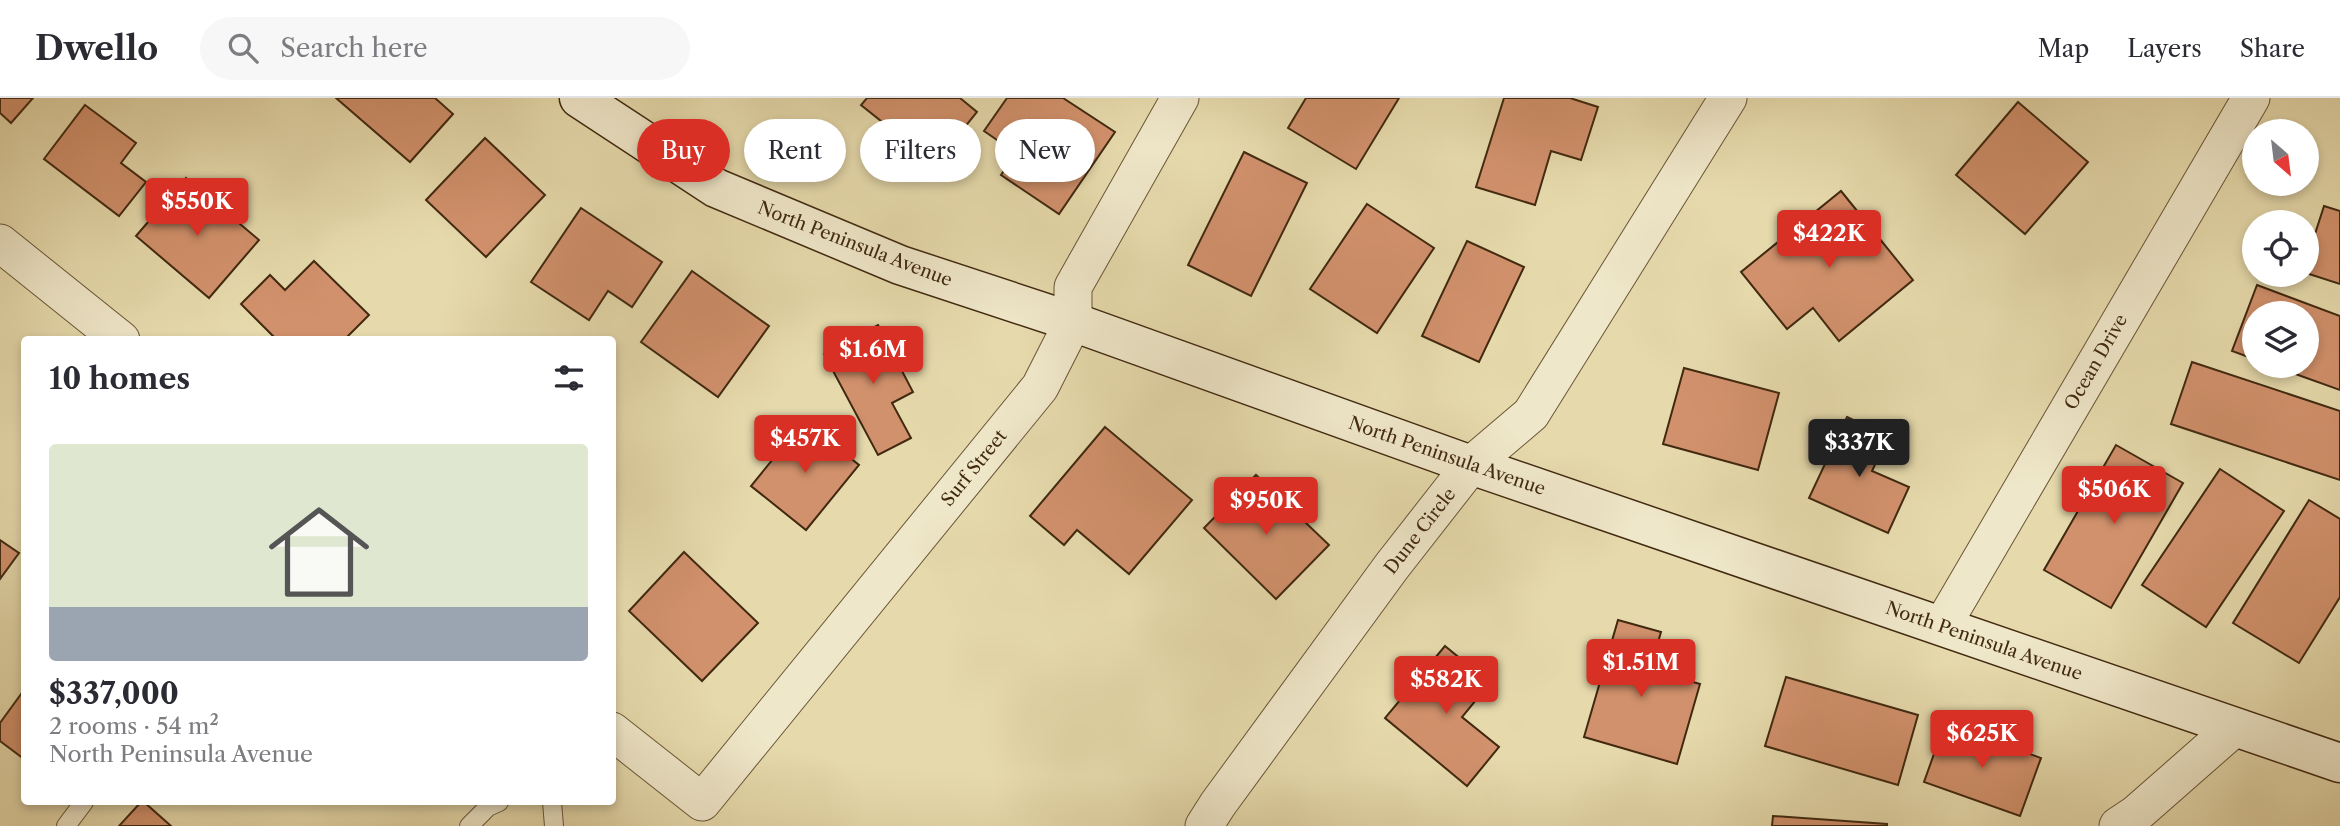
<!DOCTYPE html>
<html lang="en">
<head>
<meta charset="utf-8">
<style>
	body { margin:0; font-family:"Libre Caslon Text",serif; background:#f7f7f7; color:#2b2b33; height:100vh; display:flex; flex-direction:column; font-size:26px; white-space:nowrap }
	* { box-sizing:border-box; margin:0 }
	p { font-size:23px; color:#7c7c81 }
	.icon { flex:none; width:38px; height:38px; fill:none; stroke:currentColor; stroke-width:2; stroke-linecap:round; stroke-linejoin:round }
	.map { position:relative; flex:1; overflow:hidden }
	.panel { position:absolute; left:21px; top:238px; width:595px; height:469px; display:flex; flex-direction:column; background:#fff; border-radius:7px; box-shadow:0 4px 10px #0003 }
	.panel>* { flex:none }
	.guide { position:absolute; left:637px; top:21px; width:665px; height:63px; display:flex; gap:14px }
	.needle { width:46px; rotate:152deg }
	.fabs { position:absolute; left:2242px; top:21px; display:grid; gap:14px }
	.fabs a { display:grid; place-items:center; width:77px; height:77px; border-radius:50%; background:#fff; box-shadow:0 4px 10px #0003; font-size:35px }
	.price { position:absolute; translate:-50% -60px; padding:0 16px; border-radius:7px; background:#d93025; color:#fff; font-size:23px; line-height:46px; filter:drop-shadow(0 2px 4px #0008) }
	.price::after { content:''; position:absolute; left:50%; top:42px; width:21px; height:16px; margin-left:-10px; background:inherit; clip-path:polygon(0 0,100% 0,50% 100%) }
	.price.on { background:#222; color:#fff }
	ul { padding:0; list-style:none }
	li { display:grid; align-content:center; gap:14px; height:371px; padding:0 28px }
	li+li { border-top:2px solid #e1e1e2 }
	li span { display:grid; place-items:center; height:217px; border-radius:7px; color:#555 }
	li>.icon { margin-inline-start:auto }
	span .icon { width:126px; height:126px; fill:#fffc; stroke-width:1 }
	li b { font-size:30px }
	h2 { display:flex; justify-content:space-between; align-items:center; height:84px; padding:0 28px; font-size:30px }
	.chip { padding:0 24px; border-radius:32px; background:#fff; box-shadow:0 4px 10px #0003; font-size:24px; line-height:63px }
	.chip.on { background:#d93025; color:#fff }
	header { display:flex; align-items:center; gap:42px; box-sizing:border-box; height:98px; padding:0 35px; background:#fff; border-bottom:2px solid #e1e1e2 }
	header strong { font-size:33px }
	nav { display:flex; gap:38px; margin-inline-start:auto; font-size:24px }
	.search { width:490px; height:63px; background:#f7f7f7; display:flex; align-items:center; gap:18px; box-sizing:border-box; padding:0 24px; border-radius:38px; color:#7c7c81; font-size:26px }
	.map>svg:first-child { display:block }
	.building { fill:#d1916c; stroke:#412910; stroke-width:2 }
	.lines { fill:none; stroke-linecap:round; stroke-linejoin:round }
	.lane-casing { stroke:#6a5537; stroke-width:20 }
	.street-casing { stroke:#6a5537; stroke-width:39 }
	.secondary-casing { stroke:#412910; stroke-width:41 }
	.lane { stroke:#efe7c9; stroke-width:18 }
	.street { stroke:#efe7c9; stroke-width:37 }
	.secondary { stroke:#efe7c9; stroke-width:38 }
	.labels { text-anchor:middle; stroke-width:7; stroke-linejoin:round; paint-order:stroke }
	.street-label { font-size:18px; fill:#412910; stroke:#efe7c9 }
</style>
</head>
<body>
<header>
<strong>Dwello</strong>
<div class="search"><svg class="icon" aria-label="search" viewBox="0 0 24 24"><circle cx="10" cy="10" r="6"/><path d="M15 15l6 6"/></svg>Search here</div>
<nav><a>Map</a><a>Layers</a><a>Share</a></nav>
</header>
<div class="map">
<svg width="2340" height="728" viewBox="0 0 2340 728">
	<rect width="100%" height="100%" fill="#e6daac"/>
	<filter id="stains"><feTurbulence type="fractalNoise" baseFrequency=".00286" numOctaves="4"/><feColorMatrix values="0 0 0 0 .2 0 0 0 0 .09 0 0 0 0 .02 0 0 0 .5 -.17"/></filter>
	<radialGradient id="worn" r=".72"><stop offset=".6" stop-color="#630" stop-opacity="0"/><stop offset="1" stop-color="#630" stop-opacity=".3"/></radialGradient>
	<g class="building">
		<path d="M0,0H33L11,25L0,15Z"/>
		<path d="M336,0H435L453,16L410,64Z"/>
		<path d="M867,0H960L977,14L935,66L861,7Z"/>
		<path d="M1007,0H1063L1115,34L1059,116L1001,77L1016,55L984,33Z"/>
		<path d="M1306,0H1399L1356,71L1288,30Z"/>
		<path d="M1504,0H1570L1598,9L1581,62L1551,53L1535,107L1476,89Z"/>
		<path d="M2018,4L2088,64L2025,136L1956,77Z"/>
		<path d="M85,7L136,45L121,65L146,84L119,118L44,61Z"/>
		<path d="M485,40L545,97L486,159L426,102Z"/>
		<path d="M1244,54L1307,85L1251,198L1188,167Z"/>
		<path d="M186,80L259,142L209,200L136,138Z"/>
		<path d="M1841,93L1913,182L1839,243L1813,210L1787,231L1741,174Z"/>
		<path d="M1367,106L1434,150L1377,235L1310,191Z"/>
		<path d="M2324,108L2340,113V186L2306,175V164Z"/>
		<path d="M581,110L662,164L632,209L608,193L589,222L531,184Z"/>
		<path d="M1467,143L1524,169L1479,264L1422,238Z"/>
		<path d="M314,163L369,217L344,242H277L241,206L270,177L285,192Z"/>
		<path d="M692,173L769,228L718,299L641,244Z"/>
		<path d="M2257,187L2340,218V292L2273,268H2306V215H2254V261L2232,253Z"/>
		<path d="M878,227L913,294L892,305L911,340L878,357L824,256Z"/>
		<path d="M2192,264L2340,313V382L2171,326Z"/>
		<path d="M1684,270L1779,295L1758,372L1663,346Z"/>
		<path d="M1847,319L1888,339L1872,373L1909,389L1888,435L1809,400Z"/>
		<path d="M804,323L859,367L806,432L751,388Z"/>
		<path d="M1105,329L1192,402L1129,476L1077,432L1064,447L1030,418Z"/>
		<path d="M2116,347L2183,385L2111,510L2044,472Z"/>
		<path d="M2220,371L2284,413L2206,529L2142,487Z"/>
		<path d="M1256,377L1329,447L1276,501L1204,430Z"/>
		<path d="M2309,402L2340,421V499L2299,565L2233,525Z"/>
		<path d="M0,442L19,455L0,481Z"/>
		<path d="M684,454L758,525L702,583L629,513Z"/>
		<path d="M1618,522L1661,534L1650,572L1700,586L1677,666L1584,639Z"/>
		<path d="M1445,548L1490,585L1462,619L1499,649L1467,688L1385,620Z"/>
		<path d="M1786,579L1918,617L1898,687L1765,648Z"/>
		<path d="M24,592V661L0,643V625Z"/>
		<path d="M1945,625L2041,660L2020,718L1924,684Z"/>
		<path d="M141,704H144L171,728H119Z"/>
		<path d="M1773,718L1887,726V728H1772Z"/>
	</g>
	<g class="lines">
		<defs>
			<g id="lane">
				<path d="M552,704L554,728"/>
				<path d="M66,728L84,704"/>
				<path d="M469,728L488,709L499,704"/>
			</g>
			<g id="street">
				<path d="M0,145L121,242"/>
				<path d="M1942,528L2251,0"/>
				<path d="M612,633L702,704L1040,289L1073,224V189L1180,0"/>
				<path d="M1204,728L1218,706L1392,468L1471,367L1531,316L1728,0"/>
				<path d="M2118,728L2136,716L2235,629"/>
			</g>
			<path id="secondary" d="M579,0L716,90L900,167L1073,224L1471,367L2340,665"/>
		</defs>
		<use href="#lane" class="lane-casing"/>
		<use href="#street" class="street-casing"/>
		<use href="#secondary" class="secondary-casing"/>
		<use href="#lane" class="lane"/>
		<use href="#street" class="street"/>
		<use href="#secondary" class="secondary"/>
	</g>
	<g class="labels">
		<g class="street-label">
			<text transform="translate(855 146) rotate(21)" y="6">North Peninsula Avenue</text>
			<text transform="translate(2096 264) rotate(-60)" y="6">Ocean Drive</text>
			<text transform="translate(1447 358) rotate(19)" y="6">North Peninsula Avenue</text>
			<text transform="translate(974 370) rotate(-51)" y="6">Surf Street</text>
			<text transform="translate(1420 433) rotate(-52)" y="6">Dune Circle</text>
			<text transform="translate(1984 543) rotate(19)" y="6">North Peninsula Avenue</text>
		</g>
	</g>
	<rect width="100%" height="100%" filter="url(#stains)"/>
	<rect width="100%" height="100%" fill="url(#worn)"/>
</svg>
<div class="fabs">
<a><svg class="needle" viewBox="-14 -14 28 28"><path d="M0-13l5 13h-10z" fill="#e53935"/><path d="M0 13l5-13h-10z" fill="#7c7c81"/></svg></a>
<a><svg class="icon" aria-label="locate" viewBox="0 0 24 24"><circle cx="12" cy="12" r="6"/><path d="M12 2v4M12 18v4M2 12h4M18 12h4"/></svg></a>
<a><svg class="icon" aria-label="layers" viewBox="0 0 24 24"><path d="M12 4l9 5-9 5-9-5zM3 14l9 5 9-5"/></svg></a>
</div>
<b class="price" style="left:197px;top:140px">$550K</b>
<b class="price" style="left:1829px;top:172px">$422K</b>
<b class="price" style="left:873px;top:288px">$1.6M</b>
<b class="price" style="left:805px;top:377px">$457K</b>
<b class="price on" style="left:1859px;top:381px">$337K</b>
<b class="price" style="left:2114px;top:428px">$506K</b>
<b class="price" style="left:1266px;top:439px">$950K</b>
<b class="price" style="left:1641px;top:601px">$1.51M</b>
<b class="price" style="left:1446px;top:618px">$582K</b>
<b class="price" style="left:1982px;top:672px">$625K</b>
<div class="guide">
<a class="chip on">Buy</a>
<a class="chip">Rent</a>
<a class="chip">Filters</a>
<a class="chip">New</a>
</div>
<section class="panel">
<h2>10 homes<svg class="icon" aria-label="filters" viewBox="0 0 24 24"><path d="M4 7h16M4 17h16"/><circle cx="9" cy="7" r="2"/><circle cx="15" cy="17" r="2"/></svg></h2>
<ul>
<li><span style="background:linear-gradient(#dfe7d0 75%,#9aa5b1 0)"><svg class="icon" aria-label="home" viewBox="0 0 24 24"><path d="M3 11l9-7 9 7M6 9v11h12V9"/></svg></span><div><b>$337,000</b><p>2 rooms · 54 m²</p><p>North Peninsula Avenue</p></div></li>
</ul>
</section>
</div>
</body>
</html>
